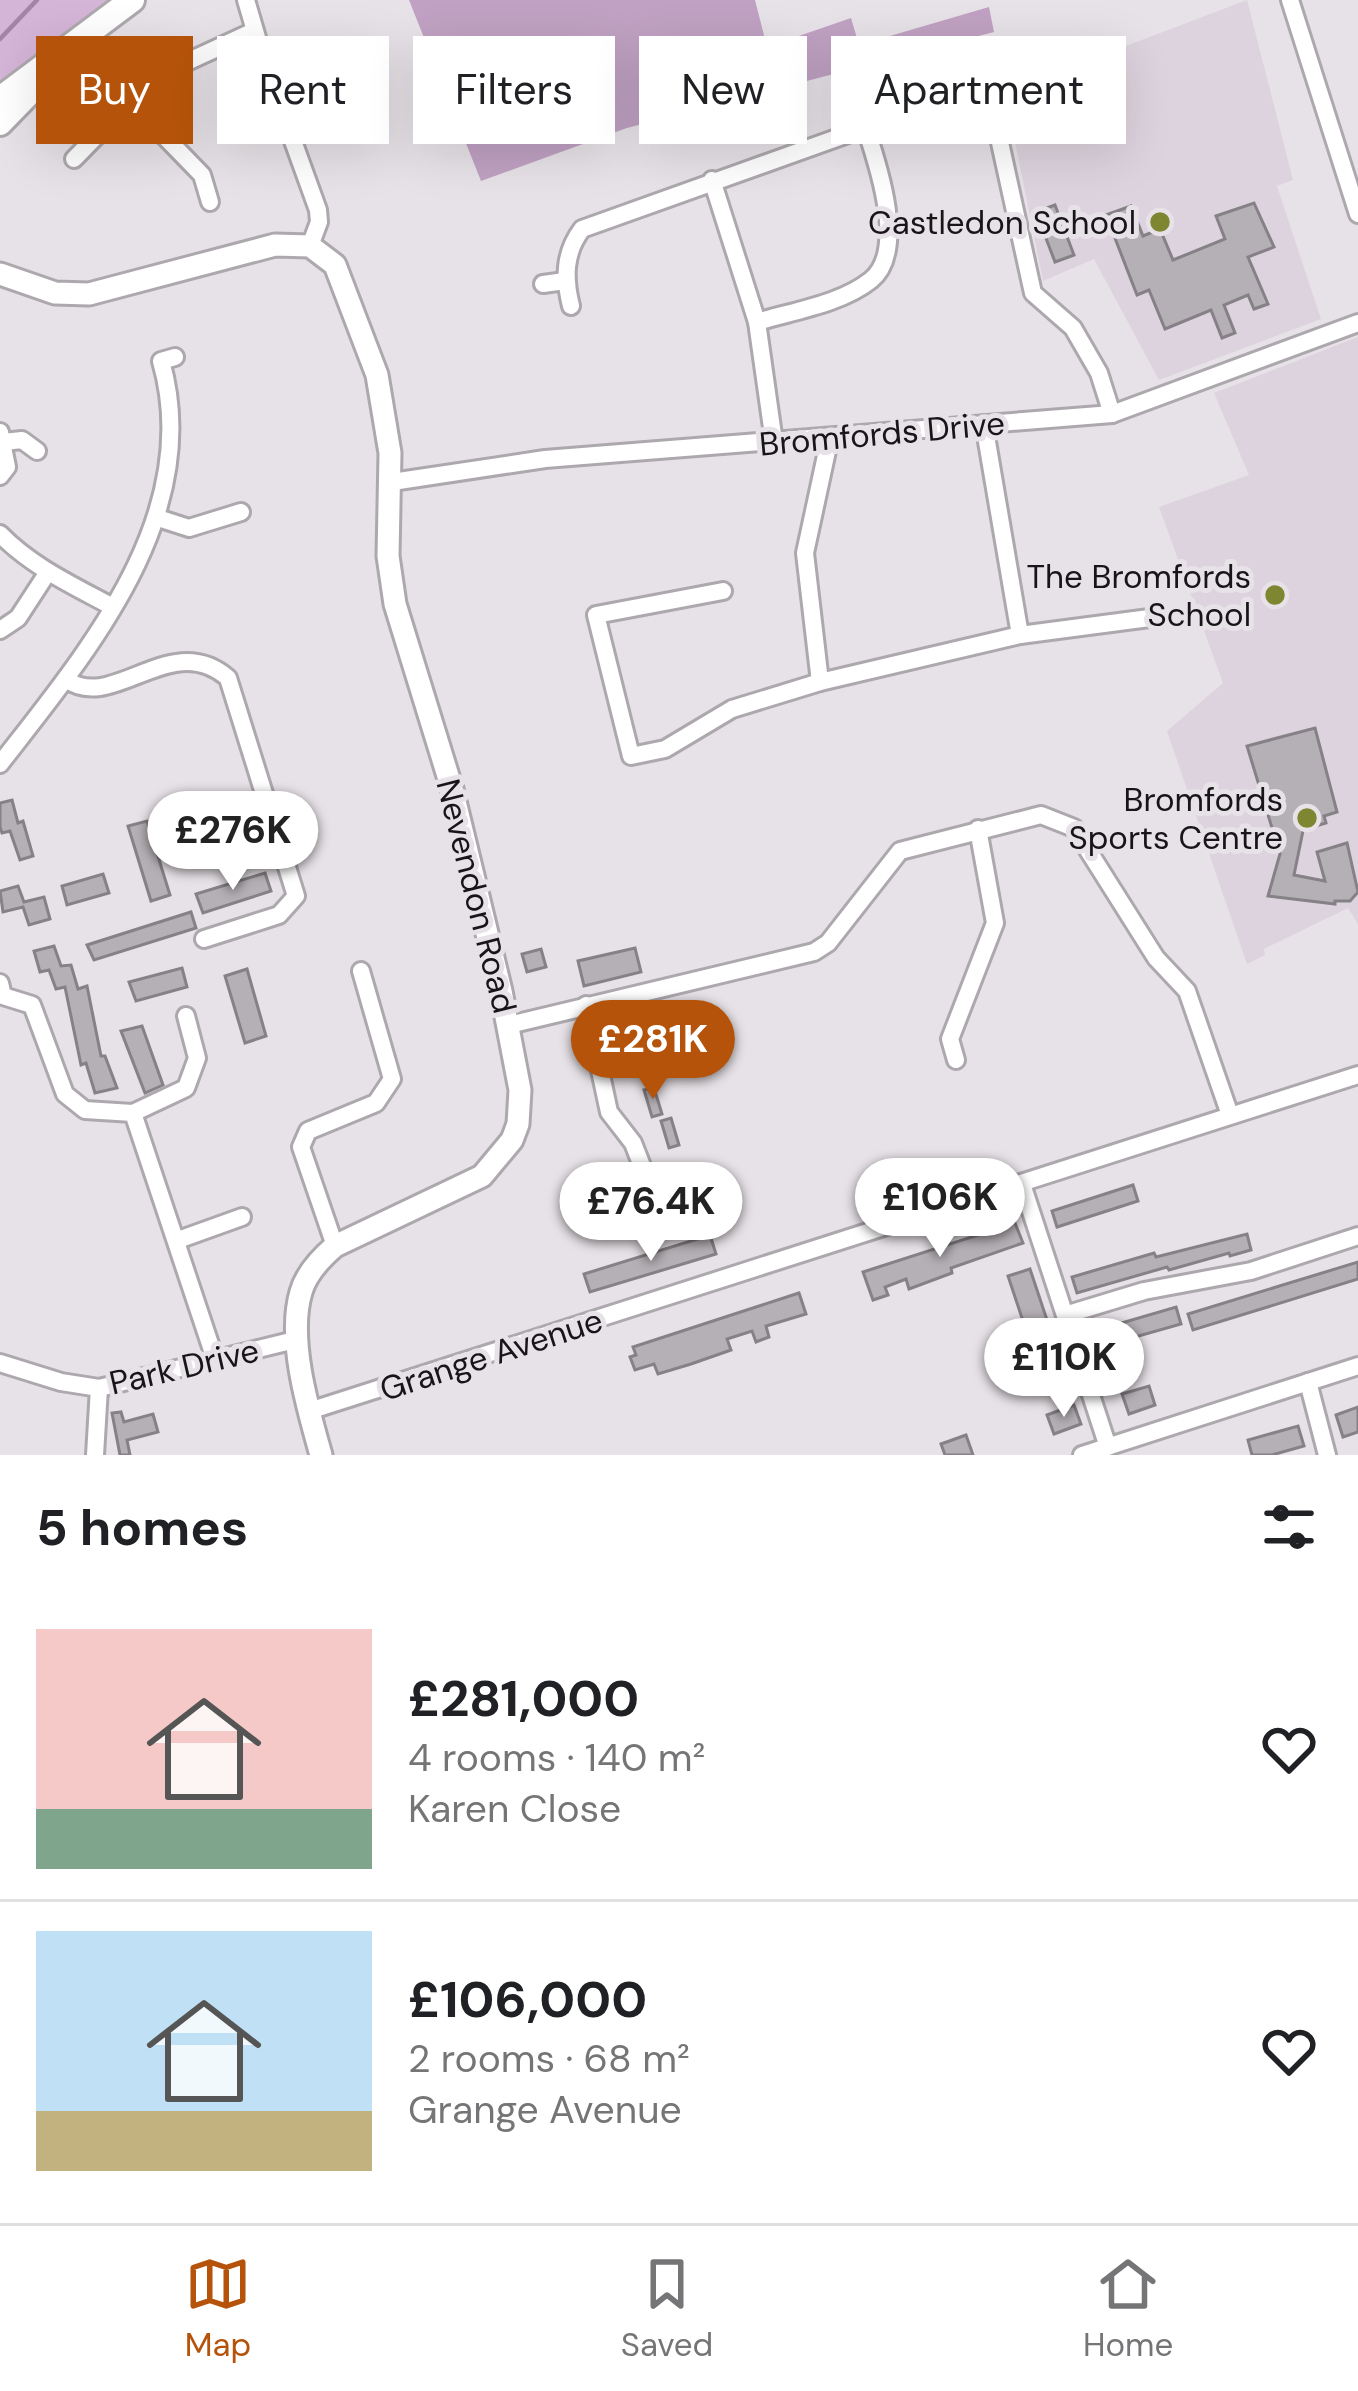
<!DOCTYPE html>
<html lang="en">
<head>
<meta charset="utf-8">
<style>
	body { margin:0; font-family:"DM Sans",sans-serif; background:#f2f2f2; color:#202124; height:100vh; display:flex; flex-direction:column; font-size:45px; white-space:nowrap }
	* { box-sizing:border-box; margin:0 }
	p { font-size:39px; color:#757577 }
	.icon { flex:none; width:66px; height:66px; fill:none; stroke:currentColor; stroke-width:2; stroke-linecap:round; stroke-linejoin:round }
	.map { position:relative; height:1455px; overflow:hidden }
	.drawer { display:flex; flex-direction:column; background:#fff; flex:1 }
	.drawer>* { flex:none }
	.top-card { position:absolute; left:36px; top:36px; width:1287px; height:108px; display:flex; gap:24px }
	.price { position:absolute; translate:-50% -102px; padding:0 27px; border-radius:42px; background:#fff; color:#222; font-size:39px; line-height:78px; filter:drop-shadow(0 3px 6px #0008) }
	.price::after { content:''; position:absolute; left:50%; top:72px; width:36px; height:27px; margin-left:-18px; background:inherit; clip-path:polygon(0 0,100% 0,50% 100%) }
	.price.selected { background:#b45309; color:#fff }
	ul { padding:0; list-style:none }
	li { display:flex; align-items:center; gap:36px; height:300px; padding:0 36px }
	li+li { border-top:3px solid #e0e0e0 }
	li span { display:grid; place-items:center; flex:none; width:336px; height:240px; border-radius:0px; color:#555 }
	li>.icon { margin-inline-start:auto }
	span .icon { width:144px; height:144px; fill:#fffc; stroke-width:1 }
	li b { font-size:51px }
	h2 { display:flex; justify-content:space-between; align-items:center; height:144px; padding:0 36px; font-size:51px }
	.tag { padding:0 42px; border-radius:0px; background:#fff; box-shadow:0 12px 48px #0002; font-size:42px; line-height:108px }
	.tag.selected { background:#b45309; color:#fff }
	.dock { display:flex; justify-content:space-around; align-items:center; height:168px; border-top:3px solid #e0e0e0; background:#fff; font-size:33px; color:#757577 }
	.dock a { display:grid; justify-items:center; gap:6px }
	.dock .selected { color:#b45309 }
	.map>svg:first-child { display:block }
	.built { fill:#ddd3de }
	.green { fill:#d4b4d7 }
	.forest { fill:#c0a1c3 }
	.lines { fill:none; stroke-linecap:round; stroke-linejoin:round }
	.stream { stroke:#a384a6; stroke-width:4.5 }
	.building { fill:#b5b0b5; stroke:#858186; stroke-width:3 }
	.street-casing { stroke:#ada8ad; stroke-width:22 }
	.secondary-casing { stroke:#ada8ad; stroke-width:27 }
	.primary-casing { stroke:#ada8ad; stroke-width:30 }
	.street { stroke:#fff; stroke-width:16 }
	.secondary { stroke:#fff; stroke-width:21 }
	.primary { stroke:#fff; stroke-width:24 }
	.poi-dot { fill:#7f8631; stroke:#e7e2e7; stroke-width:4.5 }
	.labels { text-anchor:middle; stroke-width:10; stroke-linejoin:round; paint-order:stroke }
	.poi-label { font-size:33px; fill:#171517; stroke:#e7e2e7; text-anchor:end }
	.street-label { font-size:33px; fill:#171517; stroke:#e7e2e7 }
</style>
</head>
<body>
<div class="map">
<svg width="1358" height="1455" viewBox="0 0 1358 1455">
	<rect width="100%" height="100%" fill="#e7e2e7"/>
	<g class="built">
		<path d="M1247,0L1293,180L1277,186L1321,319L1159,380L1094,259L1043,281L1005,92Z"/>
		<path d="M1358,337V924L1348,908L1264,949L1265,955L1247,964L1167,731L1223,683L1159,507L1249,475L1214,393Z"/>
	</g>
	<path class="green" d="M0,0H109L0,86Z"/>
	<path class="forest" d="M409,0H755L767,47L851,18L859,45L989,7L994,32L627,128L481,181Z"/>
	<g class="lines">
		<path class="stream" d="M0,39L37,0"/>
	</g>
	<g class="building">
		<path d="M1254,203L1274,247L1248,257L1268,304L1254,309L1248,295L1224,305L1235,333L1222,338L1211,310L1165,329L1149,290L1137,295L1106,215L1131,206L1143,236L1160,229L1173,260L1225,239L1216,216Z"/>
		<path d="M1055,205L1074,255L1055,262L1036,212Z"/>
		<path d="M1315,728L1337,812L1324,816L1326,823L1309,828L1306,816L1294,875L1325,881L1317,852L1347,843L1358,892L1350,901H1335V904L1268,896L1280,854L1247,746Z"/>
		<path d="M12,800L18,823L23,821L33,856L20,860L10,831L2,833L0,827V803Z"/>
		<path d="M147,821L170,895L151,901L128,826Z"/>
		<path d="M265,873L271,891L203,913L196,894Z"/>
		<path d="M103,874L109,893L67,905L62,886Z"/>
		<path d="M18,886L24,902L44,897L50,919L29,925L23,907L3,912L0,891Z"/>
		<path d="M191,912L196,928L94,960L87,945Z"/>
		<path d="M54,946L61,966L71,965L78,989L87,986L101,1056H105L117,1088L95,1093L86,1063L81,1065L65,987L56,989L49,970L40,972L34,951Z"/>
		<path d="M635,948L641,972L584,986L578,961Z"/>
		<path d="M541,949L546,967L527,972L522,954Z"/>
		<path d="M182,968L187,987L136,1001L129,982Z"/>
		<path d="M247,969L266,1036L245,1043L225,976Z"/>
		<path d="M142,1026L163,1085L145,1093L121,1031Z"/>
		<path d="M654,1088L662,1114L652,1117L644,1090Z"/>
		<path d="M671,1118L679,1145L669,1148L661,1121Z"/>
		<path d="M1133,1185L1138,1201L1057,1227L1052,1211Z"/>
		<path d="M1015,1223L1023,1243L951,1268L952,1273L909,1289L906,1279L885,1287L888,1295L873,1300L863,1272Z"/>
		<path d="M1247,1234L1251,1250L1230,1256L1229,1253L1169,1270L1167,1267L1077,1293L1072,1277L1154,1253L1156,1257Z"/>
		<path d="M710,1235L716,1254L590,1292L584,1274Z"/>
		<path d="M1358,1262V1279L1193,1330L1188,1314Z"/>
		<path d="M1030,1269L1048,1323L1026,1330L1008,1276Z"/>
		<path d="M799,1293L806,1314L766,1326L769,1337L756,1342L752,1331L727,1339L731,1350L691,1364L658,1374L654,1364L635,1370L630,1357L636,1355L633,1347Z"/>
		<path d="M1176,1307L1181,1324L1100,1347L1094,1331Z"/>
		<path d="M1149,1386L1155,1405L1129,1414L1122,1394Z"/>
		<path d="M1074,1405L1081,1424L1054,1434L1047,1415Z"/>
		<path d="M1358,1407V1432L1343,1437L1336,1415Z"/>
		<path d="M121,1412L124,1422L153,1414L158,1432L127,1440L130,1455H120L112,1413Z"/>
		<path d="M1298,1426L1304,1446L1272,1455H1252L1248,1440Z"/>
		<path d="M966,1435L973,1455H945L941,1444Z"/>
	</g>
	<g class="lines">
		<defs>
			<g id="street">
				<path d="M246,0L263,58L318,210L319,222L310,246"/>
				<path d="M1290,0L1358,214"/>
				<path d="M990,97L1033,293L1073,328L1099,373L1112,414"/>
				<path d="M132,103L202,175L210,202"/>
				<path d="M973,123L995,120"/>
				<path d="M74,159L118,114L176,67L254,31"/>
				<path d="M712,180L757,322L774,442"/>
				<path d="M543,284L565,281"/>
				<path d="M571,306C564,278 564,253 582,229L890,119"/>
				<path d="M757,322C793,311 841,304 871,280C907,251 878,165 866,129"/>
				<path d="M0,432L7,467L0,476"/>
				<path d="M830,437L805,553L820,682L1020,635L984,424"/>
				<path d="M4,442L22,440L37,451"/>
				<path d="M392,482L545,459L1112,414L1358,323"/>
				<path d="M158,518L189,528L241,512"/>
				<path d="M0,534C31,566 72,585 111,606"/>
				<path d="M723,591L596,615L631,756L665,749L732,709L820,682"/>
				<path d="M0,630L18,618L48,572"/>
				<path d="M1020,635L1157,617"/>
				<path d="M66,679C112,714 171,628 228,678L296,896L279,915L204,939"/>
				<path d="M0,764C88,651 205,514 161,361L175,357"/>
				<path d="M0,983L3,996L32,1005L65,1094L85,1110L133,1113L215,1359"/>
				<path d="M586,1005L609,1112L633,1143L642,1166"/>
				<path d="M509,1025L814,952L828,943L900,851L1041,815L1074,828L1156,958L1187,991L1230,1115"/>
				<path d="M956,1060L950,1039L995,923L978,829"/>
				<path d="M133,1113L186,1088L197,1058L186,1016"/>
				<path d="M1022,1184L1108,1447"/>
				<path d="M178,1240L242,1217"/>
				<path d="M335,1246L301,1147L308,1131L376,1103L392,1079L361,971"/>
				<path d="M1065,1315L1144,1291L1251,1271L1358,1236"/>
				<path d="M0,1363L61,1382L99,1388L299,1339"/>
				<path d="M1308,1382L1327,1455"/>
				<path d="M309,1411L1358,1075"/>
				<path d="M95,1455L99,1388"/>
				<path d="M1082,1455L1358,1366"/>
			</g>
			<path id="secondary" d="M0,274L55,293L89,294L275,245L310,246L335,265L377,375L390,453L388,556L395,604L452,789L501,991L520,1090L518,1124L512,1140L482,1176L335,1246C321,1258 306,1274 301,1292C287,1339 308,1409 321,1455"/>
			<g id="primary">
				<path d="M0,99L132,0"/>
				<path d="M0,123L33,89"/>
			</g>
		</defs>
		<use href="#street" class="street-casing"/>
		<use href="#secondary" class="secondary-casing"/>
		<use href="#primary" class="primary-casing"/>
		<use href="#street" class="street"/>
		<use href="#secondary" class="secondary"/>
		<use href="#primary" class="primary"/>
	</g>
	<g class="poi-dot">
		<circle cx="1160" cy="222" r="12"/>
		<circle cx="1275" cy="595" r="12"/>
		<circle cx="1307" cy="818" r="12"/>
	</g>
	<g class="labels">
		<g class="poi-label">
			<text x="1136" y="234">Castledon School</text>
			<text x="1251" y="588">The Bromfords<tspan x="1251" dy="38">School</tspan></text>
			<text x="1283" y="811">Bromfords<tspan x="1283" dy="38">Sports Centre</tspan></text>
		</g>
		<g class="street-label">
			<text transform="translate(882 433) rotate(-5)" y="12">Bromfords Drive</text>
			<text transform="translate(477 896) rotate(76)" y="12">Nevendon Road</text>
			<text transform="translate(491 1354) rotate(-18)" y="12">Grange Avenue</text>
			<text transform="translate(184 1366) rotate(-13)" y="12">Park Drive</text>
		</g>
	</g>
</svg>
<b class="price" style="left:233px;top:893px">£276K</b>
<b class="price selected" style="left:653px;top:1102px">£281K</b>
<b class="price" style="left:940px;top:1260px">£106K</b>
<b class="price" style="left:651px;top:1264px">£76.4K</b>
<b class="price" style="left:1064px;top:1420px">£110K</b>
<div class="top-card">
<a class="tag selected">Buy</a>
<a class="tag">Rent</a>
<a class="tag">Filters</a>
<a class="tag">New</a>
<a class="tag">Apartment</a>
</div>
</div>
<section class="drawer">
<h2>5 homes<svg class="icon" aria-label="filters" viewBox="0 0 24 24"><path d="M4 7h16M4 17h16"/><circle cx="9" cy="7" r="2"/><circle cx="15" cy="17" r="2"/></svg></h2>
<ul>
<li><span style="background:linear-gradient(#f6c9c9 75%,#7fa58c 0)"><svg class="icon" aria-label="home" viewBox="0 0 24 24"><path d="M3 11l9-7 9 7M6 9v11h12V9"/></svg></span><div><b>£281,000</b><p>4 rooms · 140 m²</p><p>Karen Close</p></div><svg class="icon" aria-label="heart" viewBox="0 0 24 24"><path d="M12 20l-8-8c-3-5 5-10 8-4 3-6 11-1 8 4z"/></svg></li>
<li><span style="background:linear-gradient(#bfe0f5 75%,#c2b280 0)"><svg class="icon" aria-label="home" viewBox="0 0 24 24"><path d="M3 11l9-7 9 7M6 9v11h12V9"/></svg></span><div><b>£106,000</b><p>2 rooms · 68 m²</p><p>Grange Avenue</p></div><svg class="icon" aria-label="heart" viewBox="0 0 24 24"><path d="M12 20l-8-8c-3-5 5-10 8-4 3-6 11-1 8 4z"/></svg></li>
</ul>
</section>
<nav class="dock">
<a class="selected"><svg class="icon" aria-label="map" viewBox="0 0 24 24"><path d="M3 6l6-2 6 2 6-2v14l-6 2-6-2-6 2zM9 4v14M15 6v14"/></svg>Map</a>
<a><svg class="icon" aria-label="saved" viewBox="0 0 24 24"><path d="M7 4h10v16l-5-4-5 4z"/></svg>Saved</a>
<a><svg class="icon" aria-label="home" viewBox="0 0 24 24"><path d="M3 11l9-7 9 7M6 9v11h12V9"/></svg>Home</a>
</nav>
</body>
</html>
